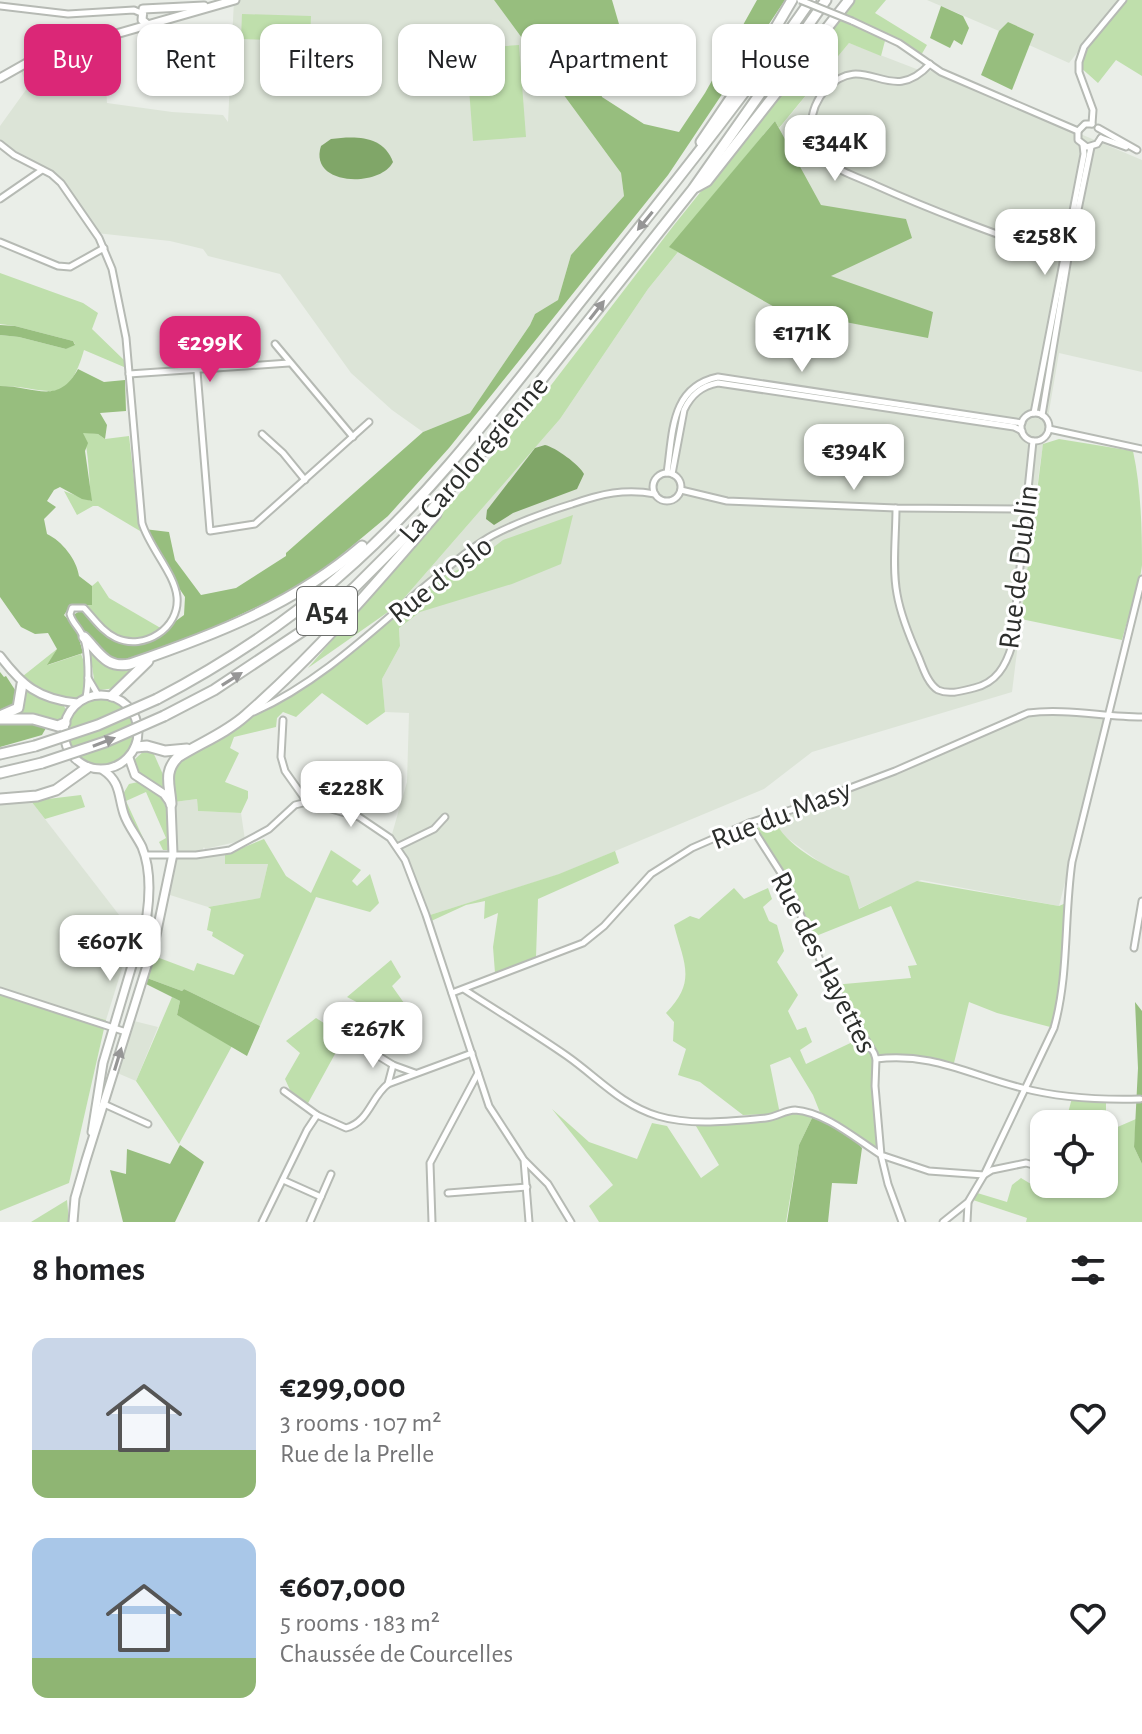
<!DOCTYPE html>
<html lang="en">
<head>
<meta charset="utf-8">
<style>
	body { margin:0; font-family:"Alegreya Sans",sans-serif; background:#f6f6f6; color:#202124; height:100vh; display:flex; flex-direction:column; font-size:30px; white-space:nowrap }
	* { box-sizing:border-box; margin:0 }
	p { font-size:26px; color:#757577 }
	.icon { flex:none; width:44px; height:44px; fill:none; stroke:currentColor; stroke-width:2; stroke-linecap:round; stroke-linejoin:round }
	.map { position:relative; height:1222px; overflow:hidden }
	.details { display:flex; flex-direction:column; background:#fff; flex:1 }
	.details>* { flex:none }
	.guide { position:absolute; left:24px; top:24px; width:1094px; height:72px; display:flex; gap:16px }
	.fabs { position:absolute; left:1030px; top:1110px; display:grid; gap:16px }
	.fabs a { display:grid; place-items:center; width:88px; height:88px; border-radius:16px; background:#fff; box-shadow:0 2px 6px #0004; font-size:40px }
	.price { position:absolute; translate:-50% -68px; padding:0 18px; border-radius:16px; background:#fff; color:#222; font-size:26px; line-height:52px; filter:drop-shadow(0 2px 4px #0008) }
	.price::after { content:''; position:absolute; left:50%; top:48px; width:24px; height:18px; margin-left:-12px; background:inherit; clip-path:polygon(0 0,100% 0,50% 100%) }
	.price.active { background:#db2777; color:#fff }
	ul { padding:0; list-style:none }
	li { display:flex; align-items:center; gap:24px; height:200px; padding:0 32px }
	li span { display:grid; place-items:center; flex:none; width:224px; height:160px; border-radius:16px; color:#555 }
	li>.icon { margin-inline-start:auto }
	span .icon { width:96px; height:96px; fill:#fffc; stroke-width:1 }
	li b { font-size:34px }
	h2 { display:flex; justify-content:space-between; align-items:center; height:96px; padding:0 32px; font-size:34px }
	.pill { padding:0 28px; border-radius:16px; background:#fff; box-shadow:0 2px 6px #0004; font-size:28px; line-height:72px }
	.pill.active { background:#db2777; color:#fff }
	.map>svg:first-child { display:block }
	.built { fill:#dce4d7 }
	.green { fill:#bfdfac }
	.forest { fill:#97be7e }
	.water { fill:#80a668 }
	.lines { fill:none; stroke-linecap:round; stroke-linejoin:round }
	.street-casing { stroke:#b6bab4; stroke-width:9 }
	.secondary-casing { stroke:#b6bab4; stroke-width:11 }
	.highway-casing { stroke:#b6bab4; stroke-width:13 }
	.street { stroke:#fff; stroke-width:5 }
	.secondary { stroke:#fff; stroke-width:7 }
	.highway { stroke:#fff; stroke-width:9 }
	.street-bridge-casing { stroke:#b6bab4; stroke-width:9; stroke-linecap:butt }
	.highway-bridge-casing { stroke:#b6bab4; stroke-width:13; stroke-linecap:butt }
	.street-bridge { stroke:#fff; stroke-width:5 }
	.highway-bridge { stroke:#fff; stroke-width:9 }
	.oneway { fill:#969696 }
	.labels { text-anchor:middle; stroke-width:6; stroke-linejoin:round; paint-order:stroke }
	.shield { fill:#fff; stroke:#6b6d6b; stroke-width:2 }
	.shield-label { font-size:28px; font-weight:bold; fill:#2c2e2c }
	.street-label { font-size:30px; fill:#2c2e2c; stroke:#fff }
</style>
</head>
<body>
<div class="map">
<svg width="1142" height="1222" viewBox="0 0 1142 1222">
	<rect width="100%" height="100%" fill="#eaeee8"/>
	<g class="built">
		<path d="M234,0H494L621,173L624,196L571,255L558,300L535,314L530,325L470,413L423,432L392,410L351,373L280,274L208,256L203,249L170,241L96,233L79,202L54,172L0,142V126L28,87L20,69L103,37L107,103L172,112L223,115L228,122Z"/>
		<path d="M927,0H1119L1069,63L1029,45L1033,34L1008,22L999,31Z"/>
		<path d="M849,43L919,70L931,71L1142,160V372L1059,353L1040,464L1012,692L812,752L764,789L560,874L430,915L392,834L407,782L409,713L385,712L382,679L400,646L398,605L560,419L648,289Z"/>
		<path d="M1034,712L1107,717L1059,906L921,880L858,909L849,876L829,869L779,832L774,816L834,797Z"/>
		<path d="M197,799L198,811L241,813L245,840L205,849L204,847L200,854L226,851V863L268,864L260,898L208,907L170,895L176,844L174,802Z"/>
		<path d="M31,801L133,933L106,1020L0,993V805Z"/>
		<path d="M130,1020L158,1027L136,1081L115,1072Z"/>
	</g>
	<g class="green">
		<path d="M855,0H886L875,13L927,45L920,57L886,37L881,56L849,43L779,128L775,121L670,247L678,252L648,289L560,419L398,605L308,668L532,410L674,225Z"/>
		<path d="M1126,0H1142V76L1116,60L1098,83L1079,66L1089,45Z"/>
		<path d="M242,14L311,16L310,41L241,39Z"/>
		<path d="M519,45L526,137L473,141L466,49Z"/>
		<path d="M0,273L83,303L98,313L92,329L124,360V367L84,350C66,411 49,386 0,386V335L19,337L66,349L75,344L73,341L15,326L0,324Z"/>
		<path d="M82,432L98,434L105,439L129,436L140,531L98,506H93L77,515L64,491L91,501C90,487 88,440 82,432Z"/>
		<path d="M1059,439L1133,451C1141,487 1142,529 1142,565C1139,590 1128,616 1122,640L1021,619L1043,444Z"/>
		<path d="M573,515L561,564L512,584L420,612L399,628L400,646L382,679L385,712L367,725L322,693L296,717L283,712L277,718L276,727L234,737L230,748L239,753L225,782L248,791V798L241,813L198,811L197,799L174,802L172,770L177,762L286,697L366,638L443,575L469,566L503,540Z"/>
		<path d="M98,581L109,598L164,630C156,634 148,639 140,641C118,645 93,619 77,606L92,605V586Z"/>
		<path d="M89,646L134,665L116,688L100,690L95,686Z"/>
		<path d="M57,649L48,665L81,654C88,671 90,684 81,700C107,688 139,703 138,734C138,762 108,777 84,766C57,753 62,722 77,703L59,701L18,680Z"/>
		<path d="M25,690L63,704L66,710L58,725L5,718L23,707Z"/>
		<path d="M145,750L153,752L165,779V791L136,771L134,760Z"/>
		<path d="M138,782C168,792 174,821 168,850H163L159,842L166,838L146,792L126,801L145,842L131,822L123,794L129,784Z"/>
		<path d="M81,795L85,807L45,819L31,801Z"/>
		<path d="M775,820C783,844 827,868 849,876L859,909L917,881L1059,906L1066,903L1061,1002L1054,1028L997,1013L969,1002L953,1067L876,1059L881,1155L823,1120L813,1095L790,1057L770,1065L780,1114H814L799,1145L786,1222H599L589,1206L613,1185L552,1109L589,1142L637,1159L652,1123L667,1126L701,1178L719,1165L693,1121L762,1118L774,1114L743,1115L700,1082L678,1075L686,1049L673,1041L674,1022L666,1013C697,981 684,964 674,925L690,916L699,919L734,888L744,899L768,888L772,899L763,907L769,921L777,925L784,951L777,962L798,995L788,1011L797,1030L806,1027L812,1042L800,1050L806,1064L861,1038L866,1043L833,985L911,978L908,966L917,965L891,906L811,938L783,876L753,830Z"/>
		<path d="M264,839L286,876L311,893L331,850L361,870L352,881L357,886L370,874L379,903L370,912L316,897L260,1026L184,989L182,991L147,978L154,956L194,971L197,963L234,975L244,955L212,936L213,932L207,930L211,909L208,907L260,898L268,864H225V855Z"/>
		<path d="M615,851L619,863L538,899L536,957L495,973L493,947L498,913L484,919L485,901L466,905L429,922L430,915L559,874Z"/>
		<path d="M391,960L401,977L392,986L404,1003L389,1019L347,997Z"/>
		<path d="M0,991L106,1020L69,1183L0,1211Z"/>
		<path d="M172,997L180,1001L177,1015L232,1046L179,1144L136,1081Z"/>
		<path d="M316,1018L341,1034L337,1039L341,1043L307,1105L290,1090L285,1079L300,1053L286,1041Z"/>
		<path d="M1072,1098L1106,1100V1132L1136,1119L1134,1147L1142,1164V1222H1026L1027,1218L970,1199L974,1192L1007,1202L1012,1185L1021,1178L1049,1195L1055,1184H1104V1124H1065Z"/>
		<path d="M67,1200L69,1222H31Z"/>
	</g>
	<g class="forest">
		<path d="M494,0H612L621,31L594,70L602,97L644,124L679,132L705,93L757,0H785L668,175L449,448L388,516L322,571L299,587L157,654L114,665L81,632L73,615L80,611L94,618L107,633L147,642L184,615L185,597L157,555L144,529L169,532L175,560L201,595L236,588L286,556V553L423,432L470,413L530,325L535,314L558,300L571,255L624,196L621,173Z"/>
		<path d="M941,6L963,16L969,28L962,45L954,40L950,48L930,38Z"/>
		<path d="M1008,22L1034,34L1012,90L981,75L999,31Z"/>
		<path d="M775,121L821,205L906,219L912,238L831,276L933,312L928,338L778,309L669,247Z"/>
		<path d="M0,325L15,326L73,341L75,345L66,349L19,337L0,335Z"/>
		<path d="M78,369L104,382L125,380L126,411L100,413L107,425L105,439L98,434L83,433L88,443L85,451L92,501L82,499L60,487L54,490L47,501L56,507L44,519L47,534C62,541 77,560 79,576L92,586V605L70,606L64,615L76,628L83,653L47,665L57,649L48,633L35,634L21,627L0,597V386C35,386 58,406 78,369Z"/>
		<path d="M0,672L4,677L6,676L19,696L9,711L0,715Z"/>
		<path d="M34,722L46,728L42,735L0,747V724Z"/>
		<path d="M147,978L182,991L184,989L260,1026L247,1056L177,1015L180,1001L144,983Z"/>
		<path d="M1135,1002L1142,1011V1164L1134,1147L1138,1068Z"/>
		<path d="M814,1114L852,1137L862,1148L857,1184L832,1183L828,1222H787L799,1145Z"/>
		<path d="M180,1145L204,1162L175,1222H123L110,1170L126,1174L127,1149L170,1164Z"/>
	</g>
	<g class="water">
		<path d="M331,139C355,136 383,135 393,162C380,188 308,186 321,146Z"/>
		<path d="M545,445C555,447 580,465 584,474L577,489L513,513L494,525L486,519L487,510L535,448Z"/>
	</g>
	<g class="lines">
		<defs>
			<g id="street">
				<path d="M0,6L68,14L134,10L141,13"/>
				<path d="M852,21L899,43L941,72L1078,131"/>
				<path d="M930,64C889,109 866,48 826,89C808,109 805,141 826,160C839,172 860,178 875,185C937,213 999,235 1063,258"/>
				<path d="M1092,124L1093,110L1079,72V62L1084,47L1123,0"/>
				<path d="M1098,128L1137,150"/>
				<path d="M1078,131V140L1087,147L1097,144L1101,138"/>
				<path d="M1078,131L1085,124H1092"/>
				<path d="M1101,138L1126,147"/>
				<path d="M0,144L14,155L51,174L61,183L99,238L112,269L126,338L142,523C149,547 175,574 177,597C180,628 144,651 116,638C103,632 94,619 84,608H72L70,614C72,623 80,628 83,637C89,650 89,683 86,697"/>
				<path d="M0,199L42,170"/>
				<path d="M0,242L58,266L70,267L104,248"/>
				<path d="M275,344L353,437"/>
				<path d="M197,371L210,531L255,524L369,422"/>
				<path d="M129,374L289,363"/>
				<path d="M1034,413L1084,154L1083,145"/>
				<circle cx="1035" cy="427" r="14"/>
				<path d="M1042,415L1068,258L1091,147"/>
				<path d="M1049,429L1142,449"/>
				<path d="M262,434L283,453L305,480"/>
				<path d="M667,473C673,433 670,387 718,377L1022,423"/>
				<circle cx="667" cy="487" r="14"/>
				<path d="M672,474L684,410C691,395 701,386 718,383L1014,427L1022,431"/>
				<path d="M681,490L727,501L896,508L1026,509"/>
				<path d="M896,508C896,535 892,568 897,594C901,617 910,638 919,658C923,668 928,684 938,690C949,695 962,691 974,688C996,683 1006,666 1012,645L1033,441"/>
				<path d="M88,678L98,695"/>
				<path d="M254,712C321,682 375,628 430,582C450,566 471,547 493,535C518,522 546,512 572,504C601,494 625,488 655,494"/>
				<path d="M283,720L281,757L285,771L307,802"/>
				<path d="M749,823L786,881L827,976L874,1053L876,1059L875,1086L881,1155L929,1171L984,1175L992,1170L1026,1163L1044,1168"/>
				<path d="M397,847L434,829L445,817"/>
				<path d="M145,855H196L230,850L269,829L295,805L307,802L359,817L390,838L405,860L426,915L489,1106L524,1160L529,1222"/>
				<path d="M1134,948L1142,901"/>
				<path d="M465,990C499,1012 534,1033 567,1056C597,1077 621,1105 658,1116C691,1126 731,1121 766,1118C776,1117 786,1110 795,1110C825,1112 856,1139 881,1155L888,1184L902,1222"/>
				<path d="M0,991L126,1032"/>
				<path d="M452,993L583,943L604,926L651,874L692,848L749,823L794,809L895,771L1028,713C1065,708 1104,717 1142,717"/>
				<path d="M346,1036L393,1065L415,1073"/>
				<path d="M876,1059C932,1052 969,1075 1022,1088C1060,1098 1102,1100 1140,1099"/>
				<path d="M388,1084L393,1065"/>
				<path d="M284,1091L317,1115L346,1128C369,1122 371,1097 388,1084L472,1053"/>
				<path d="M104,1104L148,1124"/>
				<path d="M525,1161L548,1184L571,1222"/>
				<path d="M283,1180L321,1197"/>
				<path d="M448,1193L527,1187"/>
				<path d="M262,1222L307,1130L317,1115"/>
				<path d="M310,1222L331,1174"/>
				<path d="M432,1222L430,1163L478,1073"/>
				<path d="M943,1222L968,1202L984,1175L1054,1028C1069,975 1064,917 1072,862L1142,579"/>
				<path d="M967,1222L968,1203"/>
			</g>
			<g id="secondary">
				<path d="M147,24L142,20L143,9L204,6"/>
				<path d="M0,78L39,56L235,0"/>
				<path d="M0,656C22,685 38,699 77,703"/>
				<circle cx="101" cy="732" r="37"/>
				<path d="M92,1132L103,1063L147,915C150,893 151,869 142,847C136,835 128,826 124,814C118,796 121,782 103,770"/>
				<path d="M73,1222L75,1198L86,1160L155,940L173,854L171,804L164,794L135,775L129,758"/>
			</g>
			<g id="highway">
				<path d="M701,142L756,61L792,0"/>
				<path d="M696,187L707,181L849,0"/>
				<path d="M84,637C99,652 106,669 130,664C214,635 293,605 362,546"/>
				<path d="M112,696L148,661"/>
				<path d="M157,699C222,665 282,626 337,578C433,496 509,391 588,292C664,196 741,101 811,0"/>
				<path d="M0,716L18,708L22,684"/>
				<path d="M164,716L214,690L310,626L354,588L428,514L508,422L693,189L826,0"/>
				<path d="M0,719H33L58,726L65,723"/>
				<path d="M136,747L147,746L165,751L187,749"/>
				<path d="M0,754L35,746"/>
				<path d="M0,773L42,763"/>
				<path d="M0,799L37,796L56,790L87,768"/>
				<path d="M171,804C170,785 163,772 178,757C200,743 226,733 246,715C316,654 376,584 436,514"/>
			</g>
		</defs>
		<use href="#street" class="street-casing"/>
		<use href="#secondary" class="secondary-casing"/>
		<use href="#highway" class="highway-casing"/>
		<use href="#street" class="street"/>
		<use href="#secondary" class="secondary"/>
		<use href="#highway" class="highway"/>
		<defs>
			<path id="street-bridge" d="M800,0L852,21"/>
			<g id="highway-bridge">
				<path d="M35,746L98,725L157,699"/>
				<path d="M42,763L105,742L164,716"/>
			</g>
		</defs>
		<use href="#street-bridge" class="street-bridge-casing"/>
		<use href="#highway-bridge" class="highway-bridge-casing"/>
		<use href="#street-bridge" class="street-bridge"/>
		<use href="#highway-bridge" class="highway-bridge"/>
	</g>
	<defs><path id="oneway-solid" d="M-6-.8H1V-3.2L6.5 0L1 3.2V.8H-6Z" transform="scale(2)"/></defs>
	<g class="oneway">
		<use href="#oneway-solid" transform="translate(645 221) rotate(129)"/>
		<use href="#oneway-solid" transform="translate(597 310) rotate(-52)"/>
		<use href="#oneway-solid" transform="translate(232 679) rotate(-32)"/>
		<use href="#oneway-solid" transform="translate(104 742) rotate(-21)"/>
		<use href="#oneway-solid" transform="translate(118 1059) rotate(-73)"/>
	</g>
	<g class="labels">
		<rect class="shield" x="297" y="587" width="60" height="48" rx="6"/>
		<g class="shield-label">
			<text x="327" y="621">A54</text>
		</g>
		<g class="street-label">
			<text transform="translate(473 459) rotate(-49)" y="10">La Carolorégienne</text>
			<text transform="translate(1018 567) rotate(-83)" y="10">Rue de Dublin</text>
			<text transform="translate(440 579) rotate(-38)" y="10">Rue d'Oslo</text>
			<text transform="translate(781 814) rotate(-21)" y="10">Rue du Masy</text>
			<text transform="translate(824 962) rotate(63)" y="10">Rue des Hayettes</text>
		</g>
	</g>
</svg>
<div class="fabs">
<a><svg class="icon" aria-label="locate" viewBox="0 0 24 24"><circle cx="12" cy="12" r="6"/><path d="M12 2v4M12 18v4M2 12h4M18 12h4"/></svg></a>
</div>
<b class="price" style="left:835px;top:183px">€344K</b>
<b class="price" style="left:1045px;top:277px">€258K</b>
<b class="price" style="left:802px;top:374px">€171K</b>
<b class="price active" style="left:210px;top:384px">€299K</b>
<b class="price" style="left:854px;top:492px">€394K</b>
<b class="price" style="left:351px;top:829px">€228K</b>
<b class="price" style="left:110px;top:983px">€607K</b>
<b class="price" style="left:373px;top:1070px">€267K</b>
<div class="guide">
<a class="pill active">Buy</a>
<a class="pill">Rent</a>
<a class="pill">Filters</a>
<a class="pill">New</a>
<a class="pill">Apartment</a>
<a class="pill">House</a>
</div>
</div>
<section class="details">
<h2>8 homes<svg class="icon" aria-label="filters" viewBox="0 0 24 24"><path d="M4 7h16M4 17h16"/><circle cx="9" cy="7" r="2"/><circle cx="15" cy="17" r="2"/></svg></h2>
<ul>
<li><span style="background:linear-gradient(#c9d6e8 70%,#8fb573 0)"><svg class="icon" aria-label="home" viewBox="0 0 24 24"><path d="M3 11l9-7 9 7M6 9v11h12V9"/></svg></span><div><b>€299,000</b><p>3 rooms · 107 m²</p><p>Rue de la Prelle</p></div><svg class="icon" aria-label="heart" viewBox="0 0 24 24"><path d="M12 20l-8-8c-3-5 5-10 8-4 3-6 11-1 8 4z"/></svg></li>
<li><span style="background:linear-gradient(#a9c7e8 75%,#8fb573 0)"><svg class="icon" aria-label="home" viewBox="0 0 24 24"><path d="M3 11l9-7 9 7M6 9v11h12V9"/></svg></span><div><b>€607,000</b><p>5 rooms · 183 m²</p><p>Chaussée de Courcelles</p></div><svg class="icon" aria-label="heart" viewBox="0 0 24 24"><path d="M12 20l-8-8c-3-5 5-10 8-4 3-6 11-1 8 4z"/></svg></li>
</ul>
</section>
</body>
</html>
